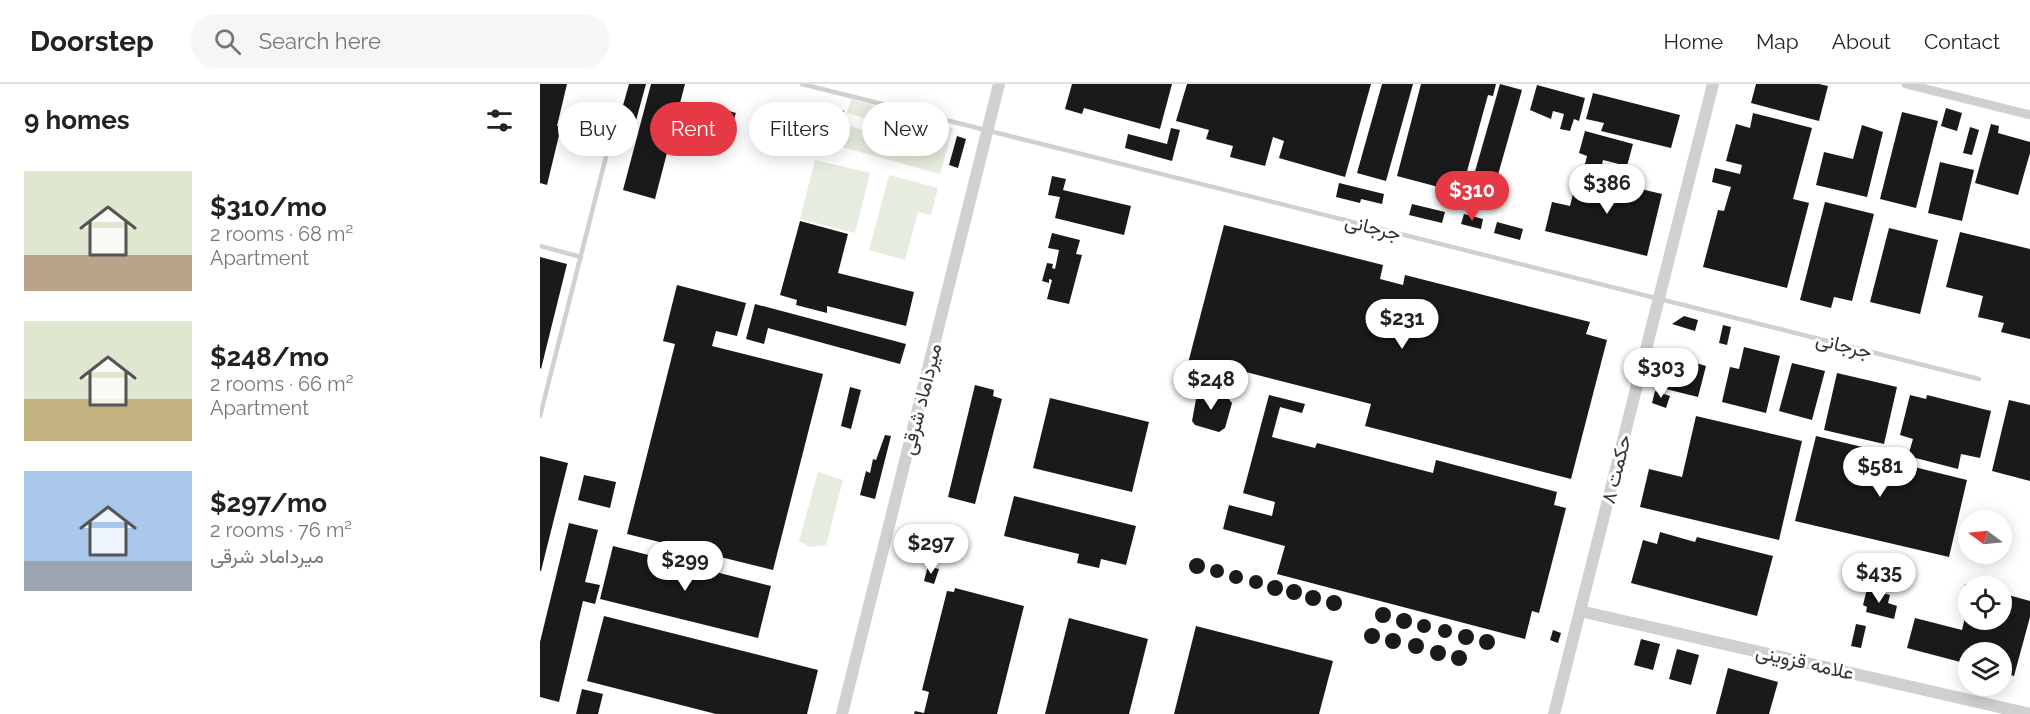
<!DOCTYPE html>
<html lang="en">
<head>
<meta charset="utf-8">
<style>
	body { margin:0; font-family:Raleway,Vazirmatn,sans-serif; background:#f6f6f6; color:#222; height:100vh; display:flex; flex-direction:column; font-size:22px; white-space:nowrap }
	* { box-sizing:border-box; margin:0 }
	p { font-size:20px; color:#767676 }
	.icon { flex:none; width:33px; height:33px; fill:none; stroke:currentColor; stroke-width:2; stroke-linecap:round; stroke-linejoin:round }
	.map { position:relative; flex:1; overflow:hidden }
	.details { display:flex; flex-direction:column; background:#fff; width:540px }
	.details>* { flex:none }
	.hud { position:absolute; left:18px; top:18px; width:570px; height:54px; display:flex; gap:12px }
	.needle { width:39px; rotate:285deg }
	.buttons { position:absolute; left:1418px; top:426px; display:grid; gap:12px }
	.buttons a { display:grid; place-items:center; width:54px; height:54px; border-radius:50%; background:#fff; box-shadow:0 3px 15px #0003; font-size:30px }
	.price { position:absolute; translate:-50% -51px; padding:0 14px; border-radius:21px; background:#fff; color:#222; font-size:20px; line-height:39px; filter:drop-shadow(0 2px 3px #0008) }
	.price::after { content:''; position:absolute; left:50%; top:36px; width:18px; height:14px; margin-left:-9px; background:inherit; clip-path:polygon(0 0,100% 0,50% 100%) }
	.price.selected { background:#e63946; color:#fff }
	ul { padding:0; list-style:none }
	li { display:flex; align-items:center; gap:18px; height:150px; padding:0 24px }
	li span { display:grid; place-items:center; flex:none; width:168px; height:120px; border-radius:0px; color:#555 }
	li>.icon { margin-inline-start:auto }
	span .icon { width:72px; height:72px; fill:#fffc; stroke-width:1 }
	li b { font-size:26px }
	h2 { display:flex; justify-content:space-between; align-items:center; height:72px; padding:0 24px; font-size:26px }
	.chip { padding:0 21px; border-radius:27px; background:#fff; box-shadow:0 3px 15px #0003; font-size:21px; line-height:54px }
	.chip.selected { background:#e63946; color:#fff }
	header { display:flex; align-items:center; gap:36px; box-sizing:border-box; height:84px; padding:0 30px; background:#fff; border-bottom:2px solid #e0e0e0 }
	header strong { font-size:28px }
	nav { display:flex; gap:33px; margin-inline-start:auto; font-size:21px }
	.search { width:420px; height:54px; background:#f6f6f6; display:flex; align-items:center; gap:15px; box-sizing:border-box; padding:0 21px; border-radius:33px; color:#767676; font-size:22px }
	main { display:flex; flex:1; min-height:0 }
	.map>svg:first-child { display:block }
	.green { fill:#e6ecdf }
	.building { fill:#1a1a1a }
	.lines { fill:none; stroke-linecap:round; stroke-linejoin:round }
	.service { stroke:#d0d0d0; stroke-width:4.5 }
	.minor { stroke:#d0d0d0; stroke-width:9 }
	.tertiary { stroke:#d0d0d0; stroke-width:12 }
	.labels { text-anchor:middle; stroke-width:6; stroke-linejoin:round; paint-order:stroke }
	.street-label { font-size:20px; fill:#333; stroke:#fff }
</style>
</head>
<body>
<header>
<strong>Doorstep</strong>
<div class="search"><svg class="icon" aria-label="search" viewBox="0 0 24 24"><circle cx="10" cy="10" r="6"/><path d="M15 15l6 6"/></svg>Search here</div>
<nav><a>Home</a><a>Map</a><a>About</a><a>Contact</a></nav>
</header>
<main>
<section class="details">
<h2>9 homes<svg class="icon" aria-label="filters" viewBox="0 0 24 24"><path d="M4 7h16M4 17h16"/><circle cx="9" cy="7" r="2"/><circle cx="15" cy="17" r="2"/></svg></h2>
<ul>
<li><span style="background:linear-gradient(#dfe7d0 70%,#b9a48a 0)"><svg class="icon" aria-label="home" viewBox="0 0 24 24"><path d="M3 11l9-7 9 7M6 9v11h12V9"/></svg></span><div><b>$310/mo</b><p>2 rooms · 68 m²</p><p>Apartment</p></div></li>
<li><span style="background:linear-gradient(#dfe7d0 65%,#c2b280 0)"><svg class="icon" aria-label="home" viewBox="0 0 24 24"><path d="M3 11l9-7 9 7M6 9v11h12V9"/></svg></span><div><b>$248/mo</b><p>2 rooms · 66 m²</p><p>Apartment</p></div></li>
<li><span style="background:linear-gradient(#a9c7e8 75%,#9aa5b1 0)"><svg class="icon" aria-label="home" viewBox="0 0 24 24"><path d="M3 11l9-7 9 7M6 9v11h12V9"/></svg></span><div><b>$297/mo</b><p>2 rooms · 76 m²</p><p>میرداماد شرقی</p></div></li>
</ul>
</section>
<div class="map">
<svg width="1490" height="630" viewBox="0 0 1490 630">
	<rect width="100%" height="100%" fill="#fff"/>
	<g class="green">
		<path d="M311,15L413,44L400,90L298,62L304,40L327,47L330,36L307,29Z"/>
		<path d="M275,76L330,89L315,149L260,135Z"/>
		<path d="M349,91L398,104L391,131L378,128L365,176L329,166Z"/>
		<path d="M278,388L303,396L286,461L270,463L259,457Z"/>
	</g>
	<g class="building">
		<path d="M0,0H27L17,42L21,43L7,101L0,99Z"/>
		<path d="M89,0H106L89,62L68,56L72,42L77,43Z"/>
		<path d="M111,0H145L115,115L83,106Z"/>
		<path d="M532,0H632L620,45L544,24L542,30L525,25Z"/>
		<path d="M647,0H831L805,93L739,74L744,57L733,53L725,82L690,73L693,62L666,55L669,46L636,37Z"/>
		<path d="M842,0H873L846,97L817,89Z"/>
		<path d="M881,0H956L953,12L948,11L921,109L857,92Z"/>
		<path d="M960,0L982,6L952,112L930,105Z"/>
		<path d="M1216,0H1279L1288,2L1279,37L1211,19Z"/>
		<path d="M997,1L1045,14L1039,37L1034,35L1030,47L1020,45L1024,30L1013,27L1011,35L990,26Z"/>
		<path d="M1053,9L1140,31L1131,64L1061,47L1064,39L1046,35Z"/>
		<path d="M280,21L304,27L295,59L272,53Z"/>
		<path d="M1406,24L1422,29L1417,47L1401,42Z"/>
		<path d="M186,26L196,29L189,49L180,46Z"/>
		<path d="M1362,28L1398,37L1376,124L1340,115Z"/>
		<path d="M1213,29L1272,44L1253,115L1269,119L1247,204L1163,183L1178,126L1184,127L1191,103L1172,98L1175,84L1200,90L1202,81L1186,77L1196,40L1210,44Z"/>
		<path d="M1451,40L1459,42L1458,49L1490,58V69L1478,111L1435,99Z"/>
		<path d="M1322,41L1343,48L1327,113L1276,101L1284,68L1313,75Z"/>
		<path d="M1430,43L1439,46L1432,71L1423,69Z"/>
		<path d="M631,44L640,46L632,77L585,64L588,50L627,60Z"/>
		<path d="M1045,47L1093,60L1087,82L1063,76L1060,89L1044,84L1047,72L1039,69Z"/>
		<path d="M417,52L426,55L418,84L409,81Z"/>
		<path d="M1400,78L1434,86L1422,137L1388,129Z"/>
		<path d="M1038,90L1122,110L1107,172L1005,147L1012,118L1030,122Z"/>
		<path d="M512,92L526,95L523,106L591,122L584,151L515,134L520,113L508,111Z"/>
		<path d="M799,99L844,110L842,120L821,115L820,119L796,113Z"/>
		<path d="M1285,118L1334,130L1312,217L1294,213L1291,224L1260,216Z"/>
		<path d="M872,120L905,128L902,139L869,131Z"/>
		<path d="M924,130L943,135L941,145L921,140Z"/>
		<path d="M260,137L308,150L298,189L374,208L366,242L287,222V229L256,221L257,216L240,211Z"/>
		<path d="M957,138L983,145L980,156L954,149Z"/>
		<path d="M684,141L843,181L840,195L863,201L865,191L1050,238L1046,250L1067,256L1031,395L825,342L831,320L702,287L699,296L647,283Z"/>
		<path d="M1349,144L1398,156L1380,230L1330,218Z"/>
		<path d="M1420,148L1490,165V255L1461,248L1464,239L1438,233L1443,212L1406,203Z"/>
		<path d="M512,149L540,156L536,170L542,171L529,220L507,215L512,196L509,195V199L502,197L507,179L513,180L512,184L515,185L519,166L508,164Z"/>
		<path d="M0,173L27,180L1,285L0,284Z"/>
		<path d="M137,201L206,219L197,252L176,247L172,262L283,290L233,486L87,450L135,260L123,257Z"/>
		<path d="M215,220L366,260L360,280L228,244L224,260L206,255Z"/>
		<path d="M1144,232L1158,236L1155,247L1132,240Z"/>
		<path d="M1183,241L1191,243L1187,261L1179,259Z"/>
		<path d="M1204,263L1240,272L1226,329L1182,318L1190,283L1199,285Z"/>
		<path d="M1132,266L1148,270L1146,276L1166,282L1158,313L1122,304Z"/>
		<path d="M1252,279L1285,287L1272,336L1239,327Z"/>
		<path d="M1297,289L1357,303L1344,360L1284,346Z"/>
		<path d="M435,301L454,306L453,312L462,315L435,420L408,413Z"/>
		<path d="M310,303L321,306L311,345L301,342Z"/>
		<path d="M663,306L688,314L692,319L685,344L679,348L655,341L652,337L657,310Z"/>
		<path d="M1115,307L1130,312L1126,324L1112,319Z"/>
		<path d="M729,311L765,320L762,329L740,323L732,353L775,364L777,359L893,389L896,376L1017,408L1014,421L1026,424L999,529L992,527L985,555L737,490L745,462L683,445L689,421L732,432L735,418L703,409Z"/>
		<path d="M1370,311L1386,315L1387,311L1451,327L1440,374L1421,370L1418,385L1368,372L1373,355L1360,351Z"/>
		<path d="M510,314L609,338L592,408L493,384Z"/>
		<path d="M1469,316L1490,321V397L1452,387Z"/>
		<path d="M1156,332L1262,357L1239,456L1100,423L1109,385L1142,393Z"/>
		<path d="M345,351L351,352L335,415L320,411L326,387L330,389L333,375L336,376Z"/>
		<path d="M1276,352L1352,370L1350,377L1427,396L1409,473L1255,437Z"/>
		<path d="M0,372L28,379L1,487H0Z"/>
		<path d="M44,391L76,398L70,424L38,416Z"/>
		<path d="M474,412L596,442L586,481L561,475L559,484L537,479L539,470L464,452Z"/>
		<path d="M29,439L58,446L45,498L60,501L55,520L43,517L19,618L0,613V558Z"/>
		<path d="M1120,448L1155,458L1157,453L1233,472L1217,532L1091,499L1103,456L1117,460Z"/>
		<path d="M73,462L231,502L218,554L60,515Z"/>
		<circle cx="657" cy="482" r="8"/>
		<circle cx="677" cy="487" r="7"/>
		<path d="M388,482L399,485L394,500L384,497Z"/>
		<circle cx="696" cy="493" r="7"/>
		<circle cx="716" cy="498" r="7"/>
		<circle cx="735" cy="504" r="8"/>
		<path d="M1425,500L1432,502H1428V516L1421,515Z"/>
		<circle cx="754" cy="508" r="8"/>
		<path d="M415,504L484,522L457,630H374L375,627L384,629L389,608L382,606L407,507L414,508Z"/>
		<path d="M1327,505L1350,511L1348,519L1357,522L1354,535L1326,528L1327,523L1323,521Z"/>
		<circle cx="773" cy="514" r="8"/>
		<path d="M1461,509L1490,517V533L1474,592L1461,588V568H1428V580L1367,564L1375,534L1422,546L1427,525L1428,536H1461Z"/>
		<circle cx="794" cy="519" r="8"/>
		<circle cx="843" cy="531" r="8"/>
		<circle cx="864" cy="537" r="8"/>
		<path d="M64,532L278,586L267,630H176L47,597Z"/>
		<path d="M529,534L608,555L589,630H505Z"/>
		<circle cx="884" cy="542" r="7"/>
		<circle cx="905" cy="547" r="7"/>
		<path d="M1316,540L1326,542L1321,564L1311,562Z"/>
		<path d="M656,542L793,577L779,630H634Z"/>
		<circle cx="832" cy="552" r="8"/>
		<circle cx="926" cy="553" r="8"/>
		<path d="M1013,546L1021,549L1018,559L1010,556Z"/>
		<circle cx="853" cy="557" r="8"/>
		<circle cx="947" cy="558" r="8"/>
		<circle cx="876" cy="562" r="8"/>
		<path d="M1101,555L1120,560L1113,586L1094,581Z"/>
		<circle cx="898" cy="569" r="8"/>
		<path d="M1137,565L1159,571L1151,601L1129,595Z"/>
		<circle cx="919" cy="574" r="8"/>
		<path d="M1188,584L1238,598L1229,630H1176Z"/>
		<path d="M42,605L63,610L58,630H36Z"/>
	</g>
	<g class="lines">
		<g class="service">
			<path d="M262,0L1439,295"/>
			<path d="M0,162L41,173"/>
			<path d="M0,332L68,65"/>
		</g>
		<path class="minor" d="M1366,0L1490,31"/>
		<g class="tertiary">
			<path d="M1040,527L1490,630"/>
			<path d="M302,630L459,0"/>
			<path d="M1014,630L1173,0"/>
		</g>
	</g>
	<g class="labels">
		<g class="street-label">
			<text transform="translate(833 143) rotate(14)" y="7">جرجانی</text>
			<text transform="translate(1304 261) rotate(14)" y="7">جرجانی</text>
			<text transform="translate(381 315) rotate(-76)" y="7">میرداماد شرقی</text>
			<text transform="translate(1076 385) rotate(-76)" y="7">حکمت ۸</text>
			<text transform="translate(1265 578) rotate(13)" y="7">علامه قزوینی</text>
		</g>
	</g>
</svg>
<div class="buttons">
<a><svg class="needle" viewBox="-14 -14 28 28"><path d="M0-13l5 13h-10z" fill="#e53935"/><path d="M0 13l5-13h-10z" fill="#767676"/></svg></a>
<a><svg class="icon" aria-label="locate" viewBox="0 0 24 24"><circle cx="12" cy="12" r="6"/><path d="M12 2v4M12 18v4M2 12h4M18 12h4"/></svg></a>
<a><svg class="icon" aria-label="layers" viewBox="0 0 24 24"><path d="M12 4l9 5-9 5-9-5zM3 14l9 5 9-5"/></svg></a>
</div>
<b class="price" style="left:1067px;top:131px">$386</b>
<b class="price selected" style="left:932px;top:138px">$310</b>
<b class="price" style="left:862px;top:266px">$231</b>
<b class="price" style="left:1121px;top:315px">$303</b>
<b class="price" style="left:671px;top:327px">$248</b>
<b class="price" style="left:1340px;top:414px">$581</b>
<b class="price" style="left:391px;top:491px">$297</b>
<b class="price" style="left:145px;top:508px">$299</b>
<b class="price" style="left:1339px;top:520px">$435</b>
<div class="hud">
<a class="chip">Buy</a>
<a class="chip selected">Rent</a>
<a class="chip">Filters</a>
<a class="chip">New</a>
</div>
</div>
</main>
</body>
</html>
